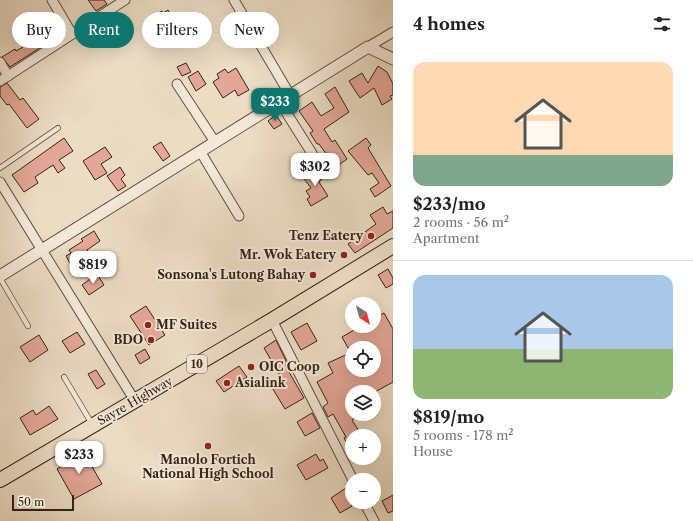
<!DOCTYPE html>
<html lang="en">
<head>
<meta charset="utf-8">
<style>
	body { margin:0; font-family:"Libre Caslon Text",serif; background:#f6f6f6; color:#222; height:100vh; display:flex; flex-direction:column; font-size:15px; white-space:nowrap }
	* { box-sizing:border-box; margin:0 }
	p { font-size:13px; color:#767676 }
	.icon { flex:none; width:22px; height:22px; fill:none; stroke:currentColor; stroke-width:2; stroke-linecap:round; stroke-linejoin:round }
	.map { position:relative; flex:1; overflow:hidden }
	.sheet { display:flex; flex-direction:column; background:#fff; width:300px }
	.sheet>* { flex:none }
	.banner { position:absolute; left:12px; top:12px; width:321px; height:36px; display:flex; gap:8px }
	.needle { width:26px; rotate:144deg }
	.buttons { position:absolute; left:345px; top:297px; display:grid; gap:8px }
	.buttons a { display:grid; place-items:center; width:36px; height:36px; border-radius:50%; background:#fff; box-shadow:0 4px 16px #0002; font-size:20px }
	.scale { position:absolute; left:12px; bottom:10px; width:62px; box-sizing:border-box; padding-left:4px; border:2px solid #372217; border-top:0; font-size:11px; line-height:14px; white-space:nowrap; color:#372217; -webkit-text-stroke:3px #f3e8d9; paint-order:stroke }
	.price { position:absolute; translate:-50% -34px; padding:0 9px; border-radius:8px; background:#fff; color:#222; font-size:13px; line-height:26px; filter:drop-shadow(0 1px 2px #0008) }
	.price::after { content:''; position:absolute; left:50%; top:24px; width:12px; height:9px; margin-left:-6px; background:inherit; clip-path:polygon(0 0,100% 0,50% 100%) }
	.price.on { background:#0f766e; color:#fff }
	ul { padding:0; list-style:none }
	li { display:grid; align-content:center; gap:8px; height:212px; padding:0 20px }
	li+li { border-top:1px solid #e0e0e0 }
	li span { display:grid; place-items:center; height:124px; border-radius:12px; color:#555 }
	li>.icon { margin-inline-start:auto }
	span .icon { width:72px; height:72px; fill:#fffc; stroke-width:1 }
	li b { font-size:17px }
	h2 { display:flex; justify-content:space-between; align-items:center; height:48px; padding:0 20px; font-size:17px }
	.tag { padding:0 14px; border-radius:18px; background:#fff; box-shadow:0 4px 16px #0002; font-size:14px; line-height:36px }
	.tag.on { background:#0f766e; color:#fff }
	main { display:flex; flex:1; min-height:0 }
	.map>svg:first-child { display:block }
	.building { fill:#e4a797; stroke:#372217 }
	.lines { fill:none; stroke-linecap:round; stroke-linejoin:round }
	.service-casing { stroke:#645042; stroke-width:6 }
	.minor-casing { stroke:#645042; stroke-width:11 }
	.tertiary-casing { stroke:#645042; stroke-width:13 }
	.trunk-casing { stroke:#372217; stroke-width:16 }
	.service { stroke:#f3e8d9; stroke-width:4.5 }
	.minor { stroke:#f3e8d9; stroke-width:9 }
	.tertiary { stroke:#f3e8d9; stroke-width:11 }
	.trunk { stroke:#ecdcc4; stroke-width:14 }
	.poi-dot { fill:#8f2418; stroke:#f3e8d9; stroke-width:1.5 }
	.labels { text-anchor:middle; stroke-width:4; stroke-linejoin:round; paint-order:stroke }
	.shield { fill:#f3e8d9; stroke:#6f5d51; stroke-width:1 }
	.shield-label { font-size:11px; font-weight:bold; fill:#372217 }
	.poi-label { font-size:12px; font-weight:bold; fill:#372217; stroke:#f3e8d9; text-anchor:end }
	.street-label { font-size:12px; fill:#372217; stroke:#f3e8d9 }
</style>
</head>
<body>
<main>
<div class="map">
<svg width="393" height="521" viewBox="0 0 393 521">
	<rect width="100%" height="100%" fill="#ecdcc4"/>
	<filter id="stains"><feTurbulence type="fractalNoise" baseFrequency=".005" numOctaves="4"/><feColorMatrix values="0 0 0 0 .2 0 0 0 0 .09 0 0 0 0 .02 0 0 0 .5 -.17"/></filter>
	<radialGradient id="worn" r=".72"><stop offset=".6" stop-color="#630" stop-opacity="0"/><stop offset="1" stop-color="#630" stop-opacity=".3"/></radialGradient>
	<g class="building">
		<path d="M88,0H104L107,4L96,11Z"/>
		<path d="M168,10L176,23L160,33L150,18L162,11L163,13Z"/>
		<path d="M31,12L44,33L46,32L52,40L10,67L2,57L15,49L16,51L28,44L15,22Z"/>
		<path d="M186,63L191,72L182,76L177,67Z"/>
		<path d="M378,66L387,72L393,84V95L390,96L392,99L382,105L374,88L360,98L349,81L362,73L368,83Z"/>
		<path d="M236,68L249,90L238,96L235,90L223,98L213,82L219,78L217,74L225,69L228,73Z"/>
		<path d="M198,71L206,84L196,91L188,77Z"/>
		<path d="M7,83L20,100L23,98L39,119L27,128L9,104L7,105L0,96V87Z"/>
		<path d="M335,87L349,112L324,129L332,142L335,140L347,159L336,167L319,144H317L310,133L313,131L299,111L312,102L321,116L334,108L325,94Z"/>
		<path d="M276,115L282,124L274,129L268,121Z"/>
		<path d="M64,138L73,151L59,160L65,168L58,173L53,165L35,177L38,183L24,192L12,175Z"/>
		<path d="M366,138L371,145L368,148L391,186L375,197L370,189L379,183L372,173L368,175L348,151Z"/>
		<path d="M161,142L170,156L163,161L153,147Z"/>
		<path d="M105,147L112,157L101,164L107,173L95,180L83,161Z"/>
		<path d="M120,167L125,175L121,179L126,186L118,191L107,176Z"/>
		<path d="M314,168L322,179L319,182L328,196L311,206L307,199L310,197L306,191L311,188L302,176Z"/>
		<path d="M383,207L387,214L393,211V228L355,253L348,244L376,224L370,215Z"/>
		<path d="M94,231L100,241L87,250L93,259L80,267L77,262L71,265L66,256L71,253L69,250L83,241L81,239Z"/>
		<path d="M388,269L393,278V284L386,288L378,275Z"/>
		<path d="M97,274L104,285L89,295L82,285Z"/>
		<path d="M146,306L165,335L149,345L130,316Z"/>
		<path d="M384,313L393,329V382L375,392H352V414H362L352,420L362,436H352V452L344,438L346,437L333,414L328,417L323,407L328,403L317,382L333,373L328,363L352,352V370H374V348H348L342,337L361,326H374V318Z"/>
		<path d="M307,323L317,341L301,350L291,332Z"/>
		<path d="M77,332L85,344L70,353L62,341Z"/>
		<path d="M39,335L48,350L30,362L20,347Z"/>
		<path d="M276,340L287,363L285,365L304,398L285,409L271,386L282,379L264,348Z"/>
		<path d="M145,349L150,358L140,364L135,355Z"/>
		<path d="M239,366L247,377L224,392L216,381Z"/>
		<path d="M96,370L105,384L97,389L88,374Z"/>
		<path d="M49,406L58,419L30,435L20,418L33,410L36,415Z"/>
		<path d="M312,413L320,428L305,436L297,422Z"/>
		<path d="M82,449L102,484L74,499L57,469L70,461L68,457Z"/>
		<path d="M316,454L320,461L323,459L328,468L306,480L297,465Z"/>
		<path d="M346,488L348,492L352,489V506L340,513L331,498Z"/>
		<path d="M393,495V511L388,513L382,501Z"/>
	</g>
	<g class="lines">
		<defs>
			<g id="service">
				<path d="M0,168L58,128"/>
				<path d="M0,278L28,326"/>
				<path d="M64,377L92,424"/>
			</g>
			<g id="minor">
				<path d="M52,0L72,34"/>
				<path d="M234,0L290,95"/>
				<path d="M368,47L393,32"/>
				<path d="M0,62L8,76"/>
				<path d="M0,81L125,0"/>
				<path d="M177,84L215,142"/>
				<path d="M279,101L313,155"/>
				<path d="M200,151L239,216"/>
				<path d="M0,182L135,401"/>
				<path d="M272,320L353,480"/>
				<path d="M364,502L374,521"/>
			</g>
			<path id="tertiary" d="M0,276L368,47L393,59"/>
			<path id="trunk" d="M0,480L272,320L393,246"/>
		</defs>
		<use href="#service" class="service-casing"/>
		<use href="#minor" class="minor-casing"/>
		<use href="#tertiary" class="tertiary-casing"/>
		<use href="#trunk" class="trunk-casing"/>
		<use href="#service" class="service"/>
		<use href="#minor" class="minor"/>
		<use href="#tertiary" class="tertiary"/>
		<use href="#trunk" class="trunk"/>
	</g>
	<g class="poi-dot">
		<circle cx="371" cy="236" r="4"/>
		<circle cx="344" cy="255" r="4"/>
		<circle cx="313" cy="275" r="4"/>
		<circle cx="148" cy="325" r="4"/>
		<circle cx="151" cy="340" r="4"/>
		<circle cx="251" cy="367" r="4"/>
		<circle cx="227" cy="383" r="4"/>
		<circle cx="208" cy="446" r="4"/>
	</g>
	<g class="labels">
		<rect class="shield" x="187" y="355" width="20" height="18" rx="3"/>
		<g class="shield-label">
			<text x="197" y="368">10</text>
		</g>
		<g class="poi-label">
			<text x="363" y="240">Tenz Eatery</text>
			<text x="336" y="259">Mr. Wok Eatery</text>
			<text x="305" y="279">Sonsona's Lutong Bahay</text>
			<text x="156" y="329" text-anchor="start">MF Suites</text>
			<text x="143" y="344">BDO</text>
			<text x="259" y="371" text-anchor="start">OIC Coop</text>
			<text x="235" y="387" text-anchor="start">Asialink</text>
			<text x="208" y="464" text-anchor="middle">Manolo Fortich<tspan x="208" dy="14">National High School</tspan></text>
		</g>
		<g class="street-label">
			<text transform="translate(135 401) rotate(-30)" y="4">Sayre Highway</text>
		</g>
	</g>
	<rect width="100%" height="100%" filter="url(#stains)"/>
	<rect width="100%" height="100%" fill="url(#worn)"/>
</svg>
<div class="buttons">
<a><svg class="needle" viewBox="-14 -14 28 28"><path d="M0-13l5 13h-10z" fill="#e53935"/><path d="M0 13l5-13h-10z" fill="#767676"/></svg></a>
<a><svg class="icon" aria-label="locate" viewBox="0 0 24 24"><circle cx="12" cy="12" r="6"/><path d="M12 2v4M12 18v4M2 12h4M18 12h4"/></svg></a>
<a><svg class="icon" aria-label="layers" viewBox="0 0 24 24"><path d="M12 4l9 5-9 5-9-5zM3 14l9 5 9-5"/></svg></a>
<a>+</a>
<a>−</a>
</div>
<div class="scale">50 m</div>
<b class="price on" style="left:275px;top:122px">$233</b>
<b class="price" style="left:315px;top:187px">$302</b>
<b class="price" style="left:93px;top:285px">$819</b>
<b class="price" style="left:79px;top:475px">$233</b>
<div class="banner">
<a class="tag">Buy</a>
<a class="tag on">Rent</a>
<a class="tag">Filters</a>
<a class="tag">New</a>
</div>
</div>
<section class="sheet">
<h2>4 homes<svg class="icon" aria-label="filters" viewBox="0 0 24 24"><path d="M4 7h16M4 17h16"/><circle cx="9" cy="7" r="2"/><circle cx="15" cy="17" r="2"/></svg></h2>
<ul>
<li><span style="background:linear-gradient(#ffd9b3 75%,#7fa58c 0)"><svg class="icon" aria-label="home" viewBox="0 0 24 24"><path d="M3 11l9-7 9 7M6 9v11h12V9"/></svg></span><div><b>$233/mo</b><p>2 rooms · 56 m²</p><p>Apartment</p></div></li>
<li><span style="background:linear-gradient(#a9c7e8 60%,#8fb573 0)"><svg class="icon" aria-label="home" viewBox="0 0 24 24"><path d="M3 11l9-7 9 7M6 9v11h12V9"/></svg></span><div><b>$819/mo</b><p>5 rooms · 178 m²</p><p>House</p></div></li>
</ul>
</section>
</main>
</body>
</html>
